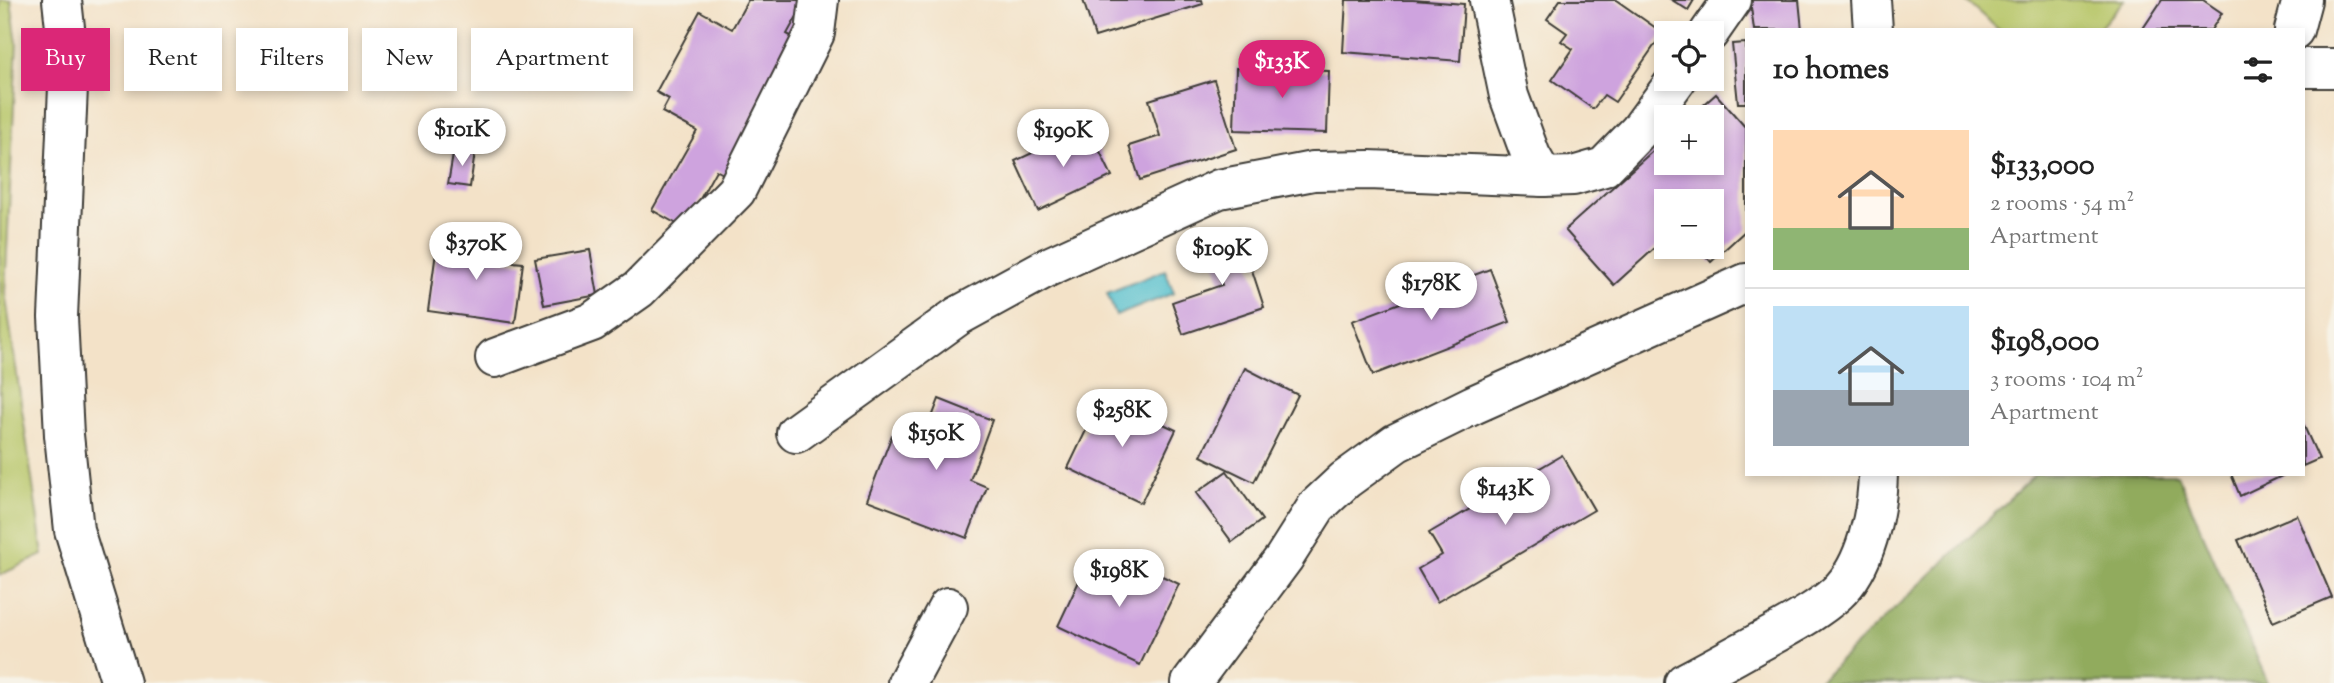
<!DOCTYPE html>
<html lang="en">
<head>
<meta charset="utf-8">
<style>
	body { margin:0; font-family:"Sorts Mill Goudy",serif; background:#f6f6f6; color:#222; height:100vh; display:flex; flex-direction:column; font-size:26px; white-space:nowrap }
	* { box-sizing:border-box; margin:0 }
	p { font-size:23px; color:#767676 }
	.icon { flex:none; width:38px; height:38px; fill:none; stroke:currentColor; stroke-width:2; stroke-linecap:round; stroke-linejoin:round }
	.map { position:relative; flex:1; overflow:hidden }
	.sheet { position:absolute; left:1745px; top:28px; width:560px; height:448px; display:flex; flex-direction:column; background:#fff; border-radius:0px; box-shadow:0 4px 10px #0003 }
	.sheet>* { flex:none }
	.guide { position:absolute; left:21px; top:28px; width:665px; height:63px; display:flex; gap:14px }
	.tools { position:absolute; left:1654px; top:21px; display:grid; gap:14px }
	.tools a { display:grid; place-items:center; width:70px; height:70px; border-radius:0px; background:#fff; box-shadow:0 4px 10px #0003; font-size:35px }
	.price { position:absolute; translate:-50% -60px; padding:0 16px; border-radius:24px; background:#fff; color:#222; font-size:23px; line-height:46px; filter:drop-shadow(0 2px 4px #0008) }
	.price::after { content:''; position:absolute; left:50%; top:42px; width:21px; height:16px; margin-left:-10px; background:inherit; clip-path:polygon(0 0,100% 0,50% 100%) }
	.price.on { background:#db2777; color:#fff }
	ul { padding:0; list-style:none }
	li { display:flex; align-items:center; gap:21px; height:175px; padding:0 28px }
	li+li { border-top:2px solid #e0e0e0 }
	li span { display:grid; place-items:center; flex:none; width:196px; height:140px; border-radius:0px; color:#555 }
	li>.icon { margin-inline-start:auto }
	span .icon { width:84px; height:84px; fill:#fffc; stroke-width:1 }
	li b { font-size:30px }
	h2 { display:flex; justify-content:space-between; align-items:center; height:84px; padding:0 28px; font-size:30px }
	.tag { padding:0 24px; border-radius:0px; background:#fff; box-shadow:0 4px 10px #0003; font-size:24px; line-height:63px }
	.tag.on { background:#db2777; color:#fff }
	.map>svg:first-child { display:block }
	.green { fill:#b7c669; stroke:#6a7142; stroke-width:2 }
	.forest { fill:#91ab5d; stroke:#56643c; stroke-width:2 }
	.water { fill:#54c0ce; stroke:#386e75; stroke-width:2 }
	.building { fill:#cea3de }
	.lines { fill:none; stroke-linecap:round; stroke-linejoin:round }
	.minor-casing { stroke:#3c3a36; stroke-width:42 }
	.minor { stroke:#fff; stroke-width:38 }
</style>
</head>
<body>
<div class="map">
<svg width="2334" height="683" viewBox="0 0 2334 683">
	<rect width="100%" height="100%" fill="#f7f3e8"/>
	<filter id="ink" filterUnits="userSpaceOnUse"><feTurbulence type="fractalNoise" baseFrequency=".0143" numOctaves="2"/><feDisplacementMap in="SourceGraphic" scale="14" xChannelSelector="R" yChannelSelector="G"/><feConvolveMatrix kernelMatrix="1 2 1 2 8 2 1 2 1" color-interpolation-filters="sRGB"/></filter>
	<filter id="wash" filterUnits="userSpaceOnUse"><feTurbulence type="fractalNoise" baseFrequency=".00686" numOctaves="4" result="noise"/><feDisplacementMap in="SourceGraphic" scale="28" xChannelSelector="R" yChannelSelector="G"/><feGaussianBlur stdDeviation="1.57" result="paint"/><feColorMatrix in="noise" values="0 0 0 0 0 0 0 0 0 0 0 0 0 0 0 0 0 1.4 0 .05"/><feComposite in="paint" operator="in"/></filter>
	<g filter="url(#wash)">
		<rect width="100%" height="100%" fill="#f3e2c8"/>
		<g class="green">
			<path d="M0,0H11L17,43L5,292L43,555L0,575Z"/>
			<path d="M1965,0H2124L2098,30H1999Z"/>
		</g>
		<path class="forest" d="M2036,474H2177L2268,683H1816Z"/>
		<path class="water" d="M1165,270L1174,293L1116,316L1107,293Z"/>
		<g id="blocks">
			<g class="building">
				<path d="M748,0H806L787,34L807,45L732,179L716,170L684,228L652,210L697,131L662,112L669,99L656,92L700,11L732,29Z"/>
				<path d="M1083,0H1202L1203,4L1095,37Z"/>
				<path d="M1346,0H1413L1464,4L1460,61L1343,52Z"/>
				<path d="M1560,0H1616L1663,33L1615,102L1604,95L1593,109L1552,80L1573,49L1561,41L1567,33L1547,19Z"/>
				<path d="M1672,0H1694L1688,10Z"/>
				<path d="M1750,0H1799L1802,30H1754Z"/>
				<path d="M2162,0H2203L2222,13L2211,30H2142Z"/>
				<path d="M1746,43V103H1738L1732,44Z"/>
				<path d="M1236,68L1329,71L1327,133L1234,130Z"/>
				<path d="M1214,80L1236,149L1140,180L1129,146L1160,136L1149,100Z"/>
				<path d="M1716,94L1746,128V230L1711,262L1698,247H1712V201H1666V238L1614,285L1565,230L1666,139V163H1712V117H1690Z"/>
				<path d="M1088,127L1112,176L1038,211L1015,161Z"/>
				<path d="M454,149L475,152L470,187L448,184Z"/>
				<path d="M1238,227L1264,307L1183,334L1172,302L1222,285L1206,238Z"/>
				<path d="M462,235L504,241L501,261L523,263L515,323L428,311L436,252L459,255Z"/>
				<path d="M590,250L598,295L544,305L535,259Z"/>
				<path d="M1490,269L1510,322L1373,375L1352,321Z"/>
				<path d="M1245,368L1298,395L1254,482L1201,456Z"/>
				<path d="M1103,395L1176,430L1141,503L1068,468Z"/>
				<path d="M939,399L992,420L970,480L987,487L967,538L867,500L892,435L921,446Z"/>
				<path d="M2303,424L2319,459L2303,466Z"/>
				<path d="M1562,455L1594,510L1437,602L1418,569L1442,555L1429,533Z"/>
				<path d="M1227,471L1262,520L1232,542L1196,493Z"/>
				<path d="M2231,474H2286L2240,496Z"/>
				<path d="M2297,515L2332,597L2273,622L2238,540Z"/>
				<path d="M1088,562L1124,580L1133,562L1179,584L1140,665L1058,626Z"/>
			</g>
		</g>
	</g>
	<g filter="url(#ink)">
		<use href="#blocks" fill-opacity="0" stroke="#3c3a36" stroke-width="2"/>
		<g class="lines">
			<defs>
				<g id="minor">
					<path d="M62,0L69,64L58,317L64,435L74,530L121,683"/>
					<path d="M1489,0L1509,96L1531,156L1543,177L1573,176L1604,167L1639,131L1677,79"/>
					<path d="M1871,0L1873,30"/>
					<path d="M2294,30L2302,0"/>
					<path d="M1709,33L1732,0"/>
					<path d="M2303,68H2334"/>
					<path d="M495,358L592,322L639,289L736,191L815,33L819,0"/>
					<path d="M796,433L958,316L1046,268L1219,189L1313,171L1369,170L1543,177"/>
					<path d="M907,683L948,607"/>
					<path d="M1191,683L1284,558L1317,506L1345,480L1396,443L1473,405L1746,283"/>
					<path d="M1684,683C1713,668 1741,652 1769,637C1792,624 1817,611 1837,593C1866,566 1877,512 1878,474"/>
				</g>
			</defs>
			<use href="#minor" class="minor-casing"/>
			<use href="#minor" class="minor"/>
		</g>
	</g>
</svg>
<div class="tools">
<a><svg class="icon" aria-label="locate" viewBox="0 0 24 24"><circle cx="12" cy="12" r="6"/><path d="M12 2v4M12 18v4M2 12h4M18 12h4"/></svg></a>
<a>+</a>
<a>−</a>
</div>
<b class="price on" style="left:1282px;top:100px">$133K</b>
<b class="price" style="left:462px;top:168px">$101K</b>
<b class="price" style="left:1063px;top:169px">$190K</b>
<b class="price" style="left:476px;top:282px">$370K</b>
<b class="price" style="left:1222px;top:287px">$109K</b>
<b class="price" style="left:1431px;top:322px">$178K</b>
<b class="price" style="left:1122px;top:449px">$258K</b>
<b class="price" style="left:936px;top:472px">$150K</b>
<b class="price" style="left:1505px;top:527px">$143K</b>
<b class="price" style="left:1119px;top:609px">$198K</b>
<div class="guide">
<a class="tag on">Buy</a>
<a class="tag">Rent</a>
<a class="tag">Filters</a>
<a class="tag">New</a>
<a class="tag">Apartment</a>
</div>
<section class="sheet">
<h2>10 homes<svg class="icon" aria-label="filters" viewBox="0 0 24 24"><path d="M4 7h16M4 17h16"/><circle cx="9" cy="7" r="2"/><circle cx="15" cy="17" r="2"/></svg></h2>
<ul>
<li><span style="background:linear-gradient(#ffd9b3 70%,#8fb573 0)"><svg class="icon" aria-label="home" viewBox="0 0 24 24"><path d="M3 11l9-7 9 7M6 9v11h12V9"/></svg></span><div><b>$133,000</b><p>2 rooms · 54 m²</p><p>Apartment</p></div></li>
<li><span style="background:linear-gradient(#bfe0f5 60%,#9aa5b1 0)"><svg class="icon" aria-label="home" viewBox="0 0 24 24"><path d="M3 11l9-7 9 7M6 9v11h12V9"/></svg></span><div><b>$198,000</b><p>3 rooms · 104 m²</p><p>Apartment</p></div></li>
</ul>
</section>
</div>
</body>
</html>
